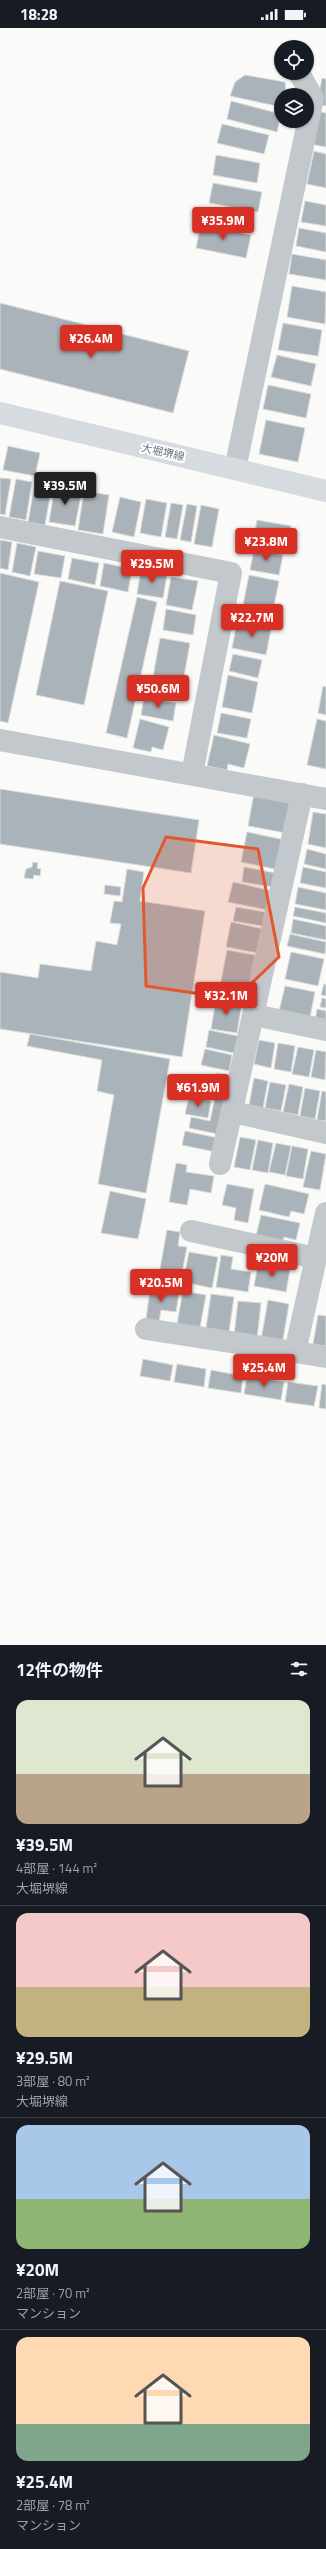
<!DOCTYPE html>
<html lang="ja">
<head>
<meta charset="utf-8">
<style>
	body { margin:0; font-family:"Titillium Web","Noto Sans JP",sans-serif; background:#242831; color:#f1f3f6; height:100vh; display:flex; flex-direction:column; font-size:15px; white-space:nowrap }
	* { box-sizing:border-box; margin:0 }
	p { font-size:13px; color:#9ea1a6 }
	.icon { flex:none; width:22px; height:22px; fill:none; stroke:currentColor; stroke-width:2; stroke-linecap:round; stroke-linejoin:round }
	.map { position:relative; height:1617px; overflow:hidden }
	.panel { display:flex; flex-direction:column; background:#171b24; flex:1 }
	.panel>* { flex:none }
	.fabs { position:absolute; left:274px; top:12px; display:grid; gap:8px }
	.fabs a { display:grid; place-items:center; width:40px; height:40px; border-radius:50%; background:#171b24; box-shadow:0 1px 3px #0004; font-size:20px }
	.price { position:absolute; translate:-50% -34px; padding:0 9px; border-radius:4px; background:#d93025; color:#fff; font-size:13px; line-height:26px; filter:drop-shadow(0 1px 2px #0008) }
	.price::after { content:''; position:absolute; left:50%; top:24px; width:12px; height:9px; margin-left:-6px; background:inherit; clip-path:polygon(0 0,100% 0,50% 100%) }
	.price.current { background:#222; color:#fff }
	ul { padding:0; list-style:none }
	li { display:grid; align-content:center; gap:8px; height:212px; padding:0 16px }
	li+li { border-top:1px solid #363941 }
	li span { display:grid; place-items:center; height:124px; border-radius:12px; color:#555 }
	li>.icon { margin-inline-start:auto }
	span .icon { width:72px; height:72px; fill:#fffc; stroke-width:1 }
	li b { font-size:17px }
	h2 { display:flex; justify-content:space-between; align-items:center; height:48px; padding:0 16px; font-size:17px }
	.status { display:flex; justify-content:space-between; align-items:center; height:28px; padding:0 20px; background:#171b24; direction:ltr }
	.status svg { height:11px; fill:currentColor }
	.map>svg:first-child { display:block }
	.building { fill:#aab3b9; stroke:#dcdcda }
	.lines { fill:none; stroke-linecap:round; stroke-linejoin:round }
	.minor { stroke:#c3c8cc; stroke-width:22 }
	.major { stroke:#d6dbdf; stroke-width:22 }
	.marked { fill:#e4572e; fill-opacity:0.2; stroke:#e4572e; stroke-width:3; stroke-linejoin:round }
	.labels { text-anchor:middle; stroke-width:4; stroke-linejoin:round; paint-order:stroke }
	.street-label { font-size:11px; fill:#657683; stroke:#fff }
</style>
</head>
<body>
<div class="status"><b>18:28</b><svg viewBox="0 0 49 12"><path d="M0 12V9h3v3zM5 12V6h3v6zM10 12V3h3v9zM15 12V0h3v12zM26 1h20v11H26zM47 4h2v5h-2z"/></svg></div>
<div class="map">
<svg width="326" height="1617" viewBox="0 0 326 1617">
	<rect width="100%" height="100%" fill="#fafaf8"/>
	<g class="building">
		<path d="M245,47L285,54L286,64H296V67H281V79L230,68L235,54Z"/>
		<path d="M322,50L326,51V78L317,76Z"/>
		<path d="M231,73L281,86L277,104L227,91Z"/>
		<path d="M316,83L326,85V119L310,116Z"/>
		<path d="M222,96L269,107L264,126L217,115Z"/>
		<path d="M314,123L326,126V160L307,156Z"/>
		<path d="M216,127L260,135L257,155L213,147Z"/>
		<path d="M213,155L262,164L258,184L209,175Z"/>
		<path d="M305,173L326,177V198L301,194Z"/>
		<path d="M201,196L251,207L246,230L196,220Z"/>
		<path d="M299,200L326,205V224L296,218Z"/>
		<path d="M292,226L326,232V252L289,246Z"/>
		<path d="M292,258L326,264L325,296L287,289Z"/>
		<path d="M0,275L189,323L173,385L0,341Z"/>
		<path d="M283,295L322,302L318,328L278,322Z"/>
		<path d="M277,327L316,336L311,358L271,349Z"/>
		<path d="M268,357L311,366L306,390L263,381Z"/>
		<path d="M266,392L305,400L298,434L259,426Z"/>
		<path d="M8,418L40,425L35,448L3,442Z"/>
		<path d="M0,450L11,451L5,487L0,486Z"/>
		<path d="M16,451L32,454L26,492L9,489Z"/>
		<path d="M35,455L52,457L45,497L28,494Z"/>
		<path d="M55,458L82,462L75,498L49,494Z"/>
		<path d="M84,463L109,467L103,506L78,502Z"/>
		<path d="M120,469L141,474L134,509L112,504Z"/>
		<path d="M146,471L167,475L161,509L140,505Z"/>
		<path d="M171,475L183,477L177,511L165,509Z"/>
		<path d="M187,476L197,478L191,514L180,512Z"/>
		<path d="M201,477L219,481L212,519L194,516Z"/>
		<path d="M257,492L291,498L286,522L253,515Z"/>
		<path d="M0,512L12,514L8,542L0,540Z"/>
		<path d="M17,515L36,519L30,548L12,544Z"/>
		<path d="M254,522L283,527L279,547L250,542Z"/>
		<path d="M38,523L65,528L61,550L34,546Z"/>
		<path d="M72,530L99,535L95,557L68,551Z"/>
		<path d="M104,535L132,541L128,564L100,558Z"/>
		<path d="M141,542L167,546L163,570L137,566Z"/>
		<path d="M0,545L39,554L8,695L0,693Z"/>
		<path d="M249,547L279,553L272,587L242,582Z"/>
		<path d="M171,549L198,553L192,582L166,577Z"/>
		<path d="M60,553L108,563L84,677L36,667Z"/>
		<path d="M137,569L157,574L127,710L106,705Z"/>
		<path d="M166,581L196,587L193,607L163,602Z"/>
		<path d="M237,594L271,601L266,627L232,620Z"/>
		<path d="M160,610L190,615L183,654L153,649Z"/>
		<path d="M233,626L262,632L258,650L229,643Z"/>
		<path d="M228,647L258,654L252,685L222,679Z"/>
		<path d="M151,652L182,659L179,672L148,665Z"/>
		<path d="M323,658L326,659V687L318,685Z"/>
		<path d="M144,669L176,675L173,693L141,687Z"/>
		<path d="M221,685L251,691L247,710L217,705Z"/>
		<path d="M140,691L169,699L163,722L152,719L151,724L133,720Z"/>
		<path d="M317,691L326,693V741L307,737Z"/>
		<path d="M214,707L250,716L244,740L228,736L227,742L207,738Z"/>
		<path d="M0,761L199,792L191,845L0,816Z"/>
		<path d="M254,765L292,771L286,805L248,798Z"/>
		<path d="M313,784L326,786V820L308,816Z"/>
		<path d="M247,804L285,812L279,842L241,834Z"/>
		<path d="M307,821L326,826V841L304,836Z"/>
		<path d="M33,834L38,835L37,840L41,841L40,848L34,847L33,851L24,850L26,841L32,839Z"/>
		<path d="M244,839L276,845L273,859L242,854Z"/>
		<path d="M303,839L326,844V860L300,855Z"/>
		<path d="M127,841L144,844L140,873L205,883L182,1029L0,1001V944L38,950L40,936L91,943L96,913L117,917L121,896L110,895L114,873L122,874Z"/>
		<path d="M233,854L272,863L267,882L228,874Z"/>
		<path d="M105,857L121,859L120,868L104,866Z"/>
		<path d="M298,859L326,865V882L295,876Z"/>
		<path d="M236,879L265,884L262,898L233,893Z"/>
		<path d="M295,879L326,885V895L293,888Z"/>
		<path d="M293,891L326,898V912L291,905Z"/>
		<path d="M231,894L268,902L263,926L226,919Z"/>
		<path d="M290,906L326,914L325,926L287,918Z"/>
		<path d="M227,922L255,927L246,974L218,969Z"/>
		<path d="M291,924L324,931L318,958L285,951Z"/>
		<path d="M324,956L326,957V968L321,967Z"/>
		<path d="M285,958L315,964L310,989L279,983Z"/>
		<path d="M322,970L326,971V980L320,979Z"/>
		<path d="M216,971L242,975L237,1005L211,1001Z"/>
		<path d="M317,981L326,983V995L315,993Z"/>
		<path d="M209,1002L238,1008L234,1025L206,1019Z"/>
		<path d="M30,1006L170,1031L146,1165L98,1156L114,1067L97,1063L102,1032L27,1018Z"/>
		<path d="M259,1012L275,1015L271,1040L254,1036Z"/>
		<path d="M278,1015L295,1018L291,1044L274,1041Z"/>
		<path d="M298,1019L314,1022L309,1049L292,1046Z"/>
		<path d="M205,1021L232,1027L229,1043L201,1037Z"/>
		<path d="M316,1022L326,1024L325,1052L311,1049Z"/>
		<path d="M216,1045L229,1048L217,1106L189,1100L191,1089L210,1093L215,1070L198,1067L200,1053L214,1056Z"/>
		<path d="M254,1050L268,1053L263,1080L249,1077Z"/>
		<path d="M270,1054L286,1057L281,1083L265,1080Z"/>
		<path d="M289,1056L303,1059L298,1087L283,1084Z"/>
		<path d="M305,1060L320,1063L315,1091L300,1088Z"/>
		<path d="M322,1063L326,1064V1093L317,1092Z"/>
		<path d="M189,1069L211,1073L208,1090L185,1086Z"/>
		<path d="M185,1103L218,1110L215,1124L182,1117Z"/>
		<path d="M240,1109L256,1112L250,1142L234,1139Z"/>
		<path d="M258,1112L273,1115L268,1145L252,1142Z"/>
		<path d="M276,1115L291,1118L285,1147L269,1144Z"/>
		<path d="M292,1118L308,1121L303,1151L286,1148Z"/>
		<path d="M311,1123L326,1126L320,1162L303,1159Z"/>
		<path d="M176,1135L187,1137L186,1144L214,1148L211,1165L190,1161L187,1177L169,1174Z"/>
		<path d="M227,1156L254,1161L248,1195L234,1192L236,1180L222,1177Z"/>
		<path d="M265,1156L309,1166L304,1186L291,1183L289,1189L259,1182Z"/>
		<path d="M110,1163L146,1171L138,1211L101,1205Z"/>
		<path d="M261,1187L300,1195L296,1212L284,1209L282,1217L255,1212Z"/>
		<path d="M167,1202L180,1204L178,1218L187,1219L181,1250L159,1246Z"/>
		<path d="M189,1224L218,1229L212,1260L183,1254Z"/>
		<path d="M221,1227L233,1229L231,1241L251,1244L248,1264L216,1259Z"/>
		<path d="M258,1236L290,1242L286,1264L254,1258Z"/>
		<path d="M151,1255L180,1259L176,1284L161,1282L158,1300L145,1298Z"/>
		<path d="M183,1263L206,1267L199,1305L176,1301Z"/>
		<path d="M211,1266L234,1269L229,1304L206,1300Z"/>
		<path d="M268,1272L289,1276L282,1317L261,1312Z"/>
		<path d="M238,1273L261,1275L257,1311L234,1308Z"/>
		<path d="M318,1287L326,1288V1318L313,1316Z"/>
		<path d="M143,1331L173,1337L170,1353L140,1348Z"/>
		<path d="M177,1336L206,1341L204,1359L174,1354Z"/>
		<path d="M211,1342L243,1348L241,1365L208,1360Z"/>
		<path d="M247,1348L284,1354L281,1372L244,1366Z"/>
		<path d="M288,1354L318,1358L314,1378L285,1374Z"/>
		<path d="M322,1356L326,1357V1381L319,1380Z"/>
	</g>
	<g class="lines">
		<g class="minor">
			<path d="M235,441L313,70L299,45"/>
			<path d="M0,499L231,545L192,746"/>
			<path d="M0,712L326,771"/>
			<path d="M254,987L326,1002"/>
			<path d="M233,1084L326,1105"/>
			<path d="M220,1136L302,766"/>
			<path d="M326,1185L295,1324L326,1329"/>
			<path d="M191,1203L316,1230"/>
			<path d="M146,1301L295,1324"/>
		</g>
		<path class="major" d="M0,385L326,463"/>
	</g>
	<path class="marked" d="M166,809L258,821L279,929L235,971L146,958L143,860Z"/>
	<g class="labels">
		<g class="street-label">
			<text transform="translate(163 424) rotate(13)" y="4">大堀堺線</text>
		</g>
	</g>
</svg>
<div class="fabs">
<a><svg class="icon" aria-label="locate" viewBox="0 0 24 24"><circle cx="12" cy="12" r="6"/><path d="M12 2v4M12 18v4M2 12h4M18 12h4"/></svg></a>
<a><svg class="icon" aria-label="layers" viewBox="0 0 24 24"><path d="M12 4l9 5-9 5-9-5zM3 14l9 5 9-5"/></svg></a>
</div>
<b class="price" style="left:223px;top:213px">¥35.9M</b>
<b class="price" style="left:91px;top:331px">¥26.4M</b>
<b class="price current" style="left:65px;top:478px">¥39.5M</b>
<b class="price" style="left:266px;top:534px">¥23.8M</b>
<b class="price" style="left:152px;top:556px">¥29.5M</b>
<b class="price" style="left:252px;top:610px">¥22.7M</b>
<b class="price" style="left:158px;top:681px">¥50.6M</b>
<b class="price" style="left:226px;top:988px">¥32.1M</b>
<b class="price" style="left:198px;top:1080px">¥61.9M</b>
<b class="price" style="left:272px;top:1250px">¥20M</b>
<b class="price" style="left:161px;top:1275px">¥20.5M</b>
<b class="price" style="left:264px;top:1360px">¥25.4M</b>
</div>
<section class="panel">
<h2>12件の物件<svg class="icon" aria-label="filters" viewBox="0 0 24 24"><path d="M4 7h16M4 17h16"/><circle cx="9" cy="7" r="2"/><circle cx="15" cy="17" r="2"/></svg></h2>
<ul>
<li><span style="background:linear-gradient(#dfe7d0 60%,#b9a48a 0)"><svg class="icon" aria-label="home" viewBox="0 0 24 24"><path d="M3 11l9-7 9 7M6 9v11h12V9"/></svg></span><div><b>¥39.5M</b><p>4部屋 · 144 m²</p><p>大堀堺線</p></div></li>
<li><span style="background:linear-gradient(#f6c9c9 60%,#c2b280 0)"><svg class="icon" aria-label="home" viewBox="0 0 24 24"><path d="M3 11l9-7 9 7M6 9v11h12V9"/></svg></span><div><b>¥29.5M</b><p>3部屋 · 80 m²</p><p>大堀堺線</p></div></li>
<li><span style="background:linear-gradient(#a9c7e8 60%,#8fb573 0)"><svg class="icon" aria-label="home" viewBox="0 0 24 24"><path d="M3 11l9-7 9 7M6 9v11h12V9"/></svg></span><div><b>¥20M</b><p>2部屋 · 70 m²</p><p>マンション</p></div></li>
<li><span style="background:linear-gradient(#ffd9b3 70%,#7fa58c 0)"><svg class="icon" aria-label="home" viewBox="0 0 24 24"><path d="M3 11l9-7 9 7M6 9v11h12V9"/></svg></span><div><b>¥25.4M</b><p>2部屋 · 78 m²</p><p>マンション</p></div></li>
</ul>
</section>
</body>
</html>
